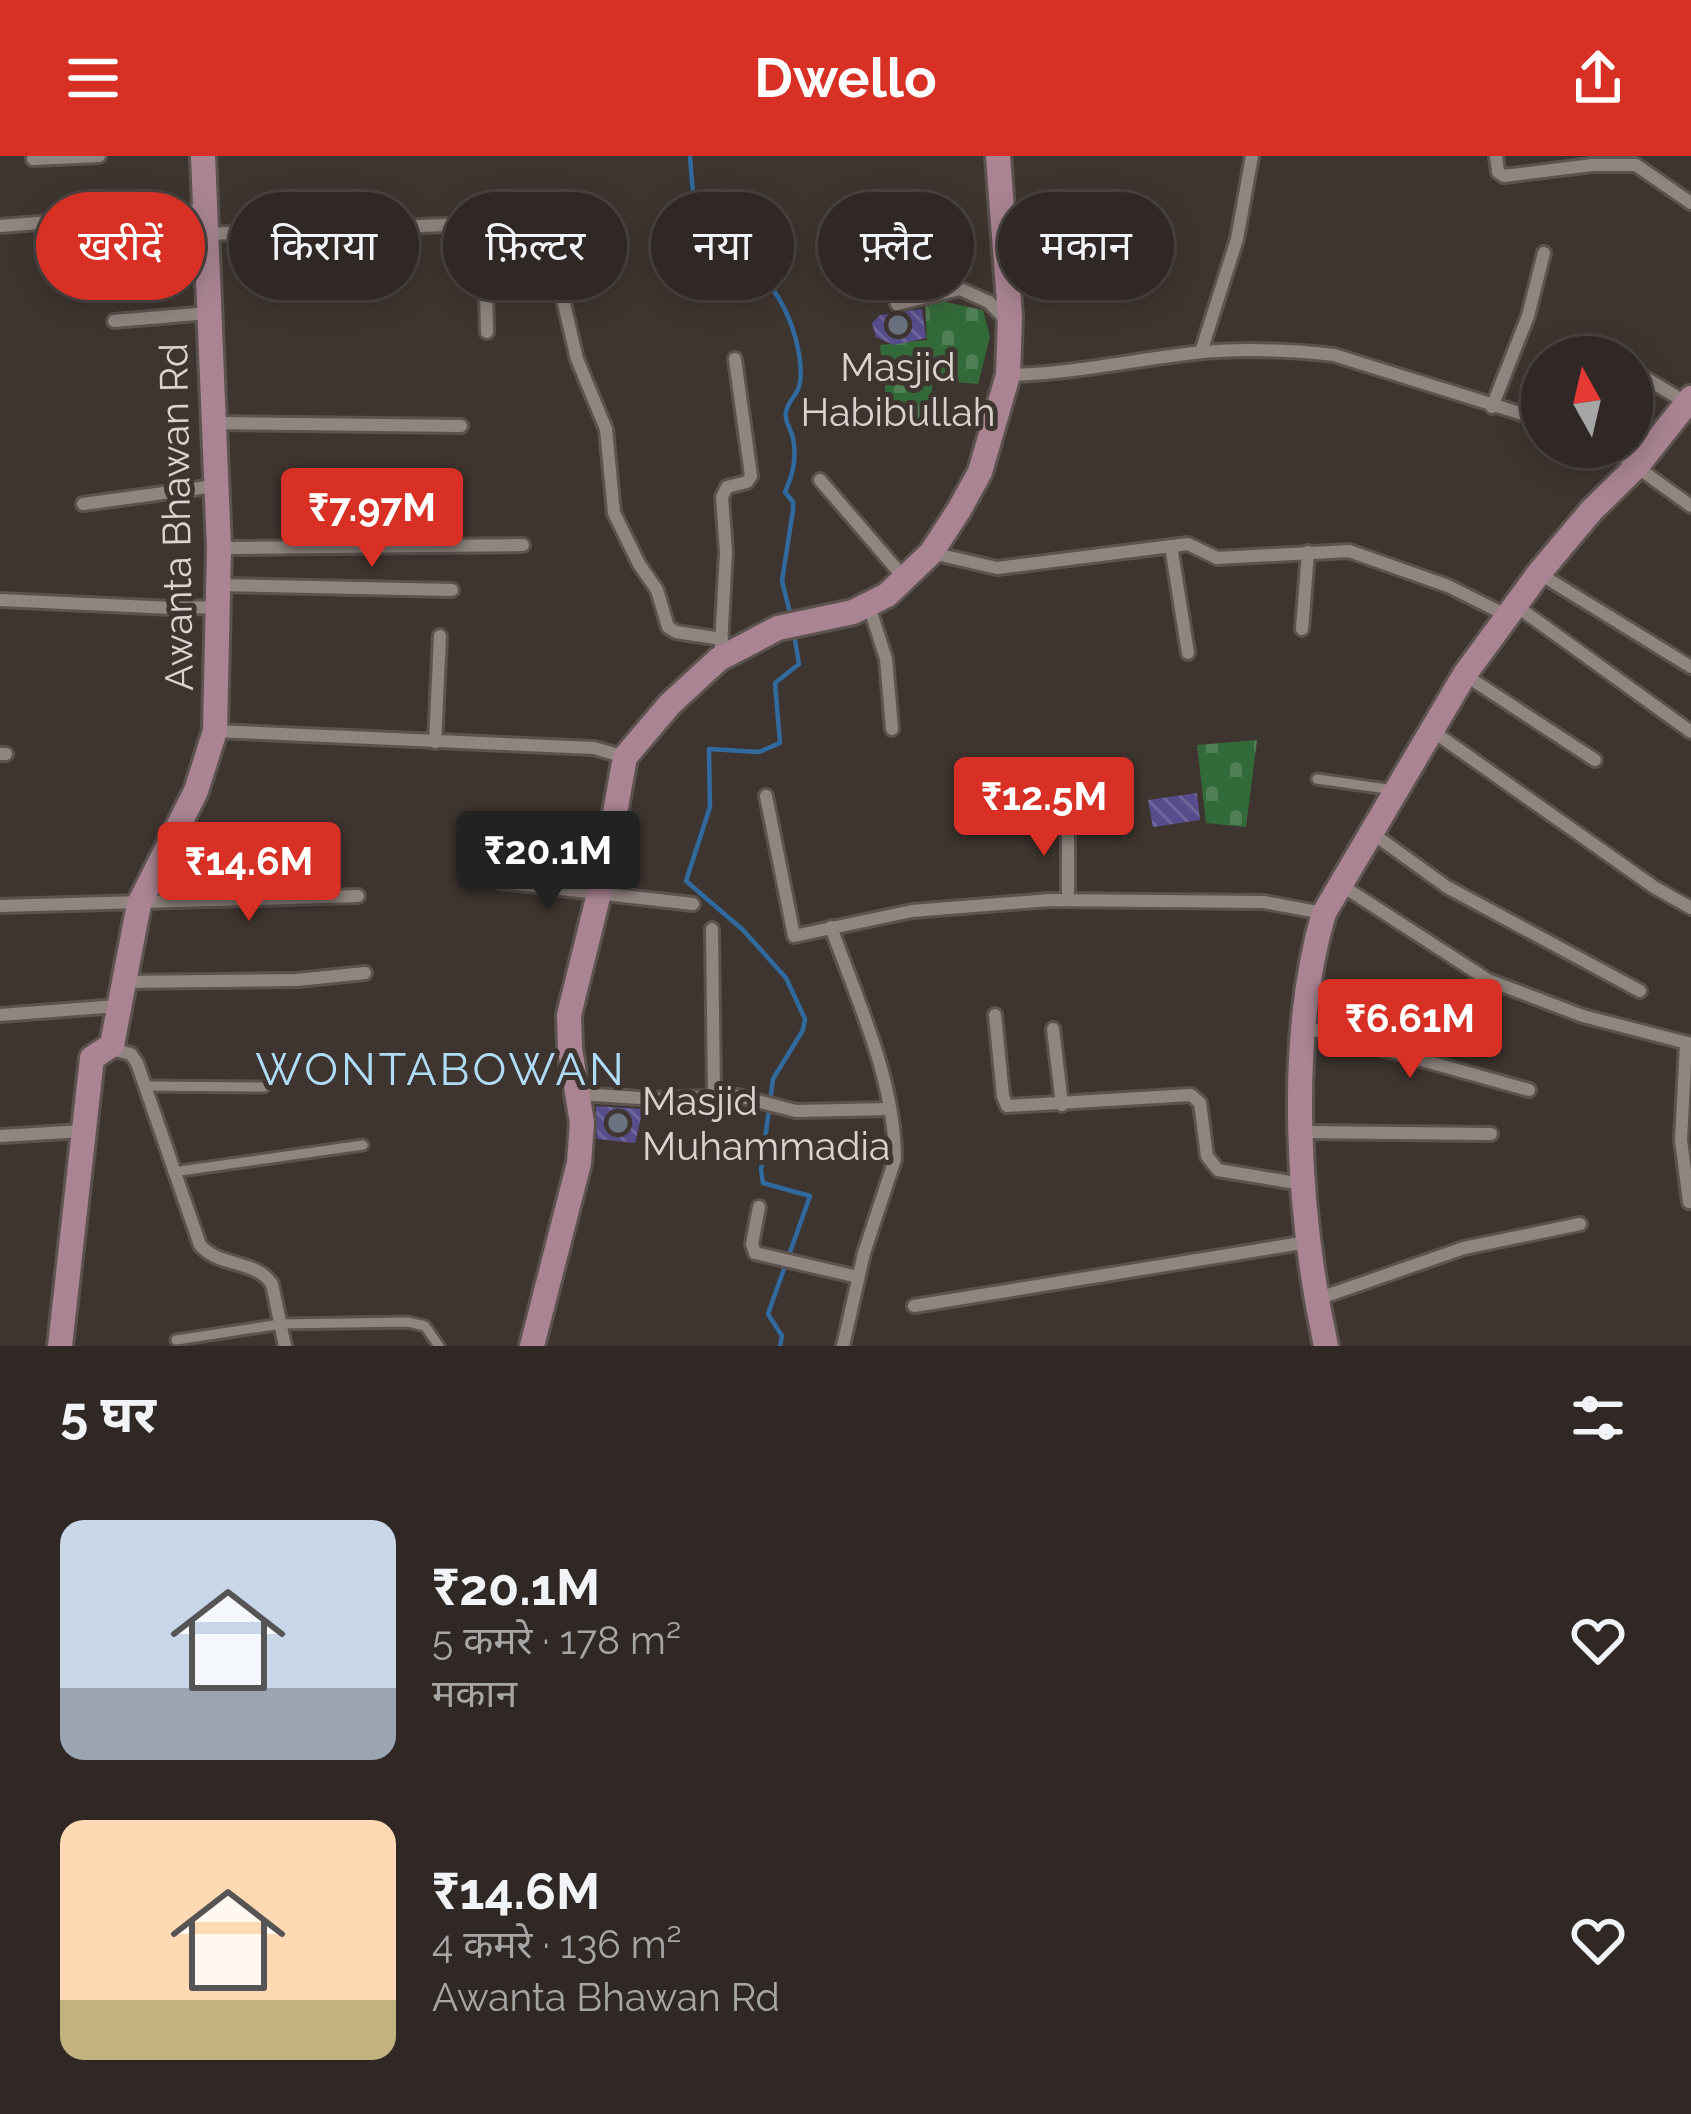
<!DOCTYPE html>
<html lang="hi">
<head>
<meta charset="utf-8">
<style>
	body { margin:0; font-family:Raleway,"Noto Sans Devanagari",sans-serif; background:#3b3431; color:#f1f3f6; height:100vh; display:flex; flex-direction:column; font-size:45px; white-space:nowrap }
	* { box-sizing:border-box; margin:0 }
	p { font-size:39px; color:#a7a6a6 }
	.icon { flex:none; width:66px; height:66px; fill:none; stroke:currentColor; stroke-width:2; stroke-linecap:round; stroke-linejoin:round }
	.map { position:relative; height:1190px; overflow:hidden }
	.drawer { display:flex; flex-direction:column; background:#2f2824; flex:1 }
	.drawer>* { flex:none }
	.top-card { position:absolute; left:36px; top:36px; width:1620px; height:108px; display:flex; gap:24px }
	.needle { width:78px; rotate:352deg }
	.buttons { position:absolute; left:1521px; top:180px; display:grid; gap:24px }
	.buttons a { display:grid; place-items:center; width:132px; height:132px; border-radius:50%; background:#2f2824; box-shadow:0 6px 30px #0003,0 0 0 3px #4a4441; font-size:60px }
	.price { position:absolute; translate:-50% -102px; padding:0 27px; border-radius:12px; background:#d93025; color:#fff; font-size:39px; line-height:78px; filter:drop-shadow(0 3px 6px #0008) }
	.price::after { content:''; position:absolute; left:50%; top:72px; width:36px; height:27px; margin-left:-18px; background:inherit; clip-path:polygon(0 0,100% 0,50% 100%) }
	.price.selected { background:#222; color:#fff }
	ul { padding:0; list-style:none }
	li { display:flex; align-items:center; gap:36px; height:300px; padding:0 60px }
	li span { display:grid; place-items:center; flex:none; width:336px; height:240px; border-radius:24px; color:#555 }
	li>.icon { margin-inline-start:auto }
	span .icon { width:144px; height:144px; fill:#fffc; stroke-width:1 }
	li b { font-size:51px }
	h2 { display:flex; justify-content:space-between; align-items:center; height:144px; padding:0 60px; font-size:51px }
	.pill { padding:0 42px; border-radius:54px; background:#2f2824; box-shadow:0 6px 30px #0003,0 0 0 3px #4a4441; font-size:42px; line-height:108px }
	.pill.selected { background:#d93025; color:#fff }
	header { display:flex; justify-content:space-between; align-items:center; height:156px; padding:0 60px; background:#d93025; color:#fff; font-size:54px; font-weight:700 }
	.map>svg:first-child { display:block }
	.cemetery { fill:url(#cemetery-stones) }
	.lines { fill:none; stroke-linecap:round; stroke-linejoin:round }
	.stream { stroke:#316a9e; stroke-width:4.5 }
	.building { fill:url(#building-back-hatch) }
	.lane-casing { stroke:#5c534f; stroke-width:15 }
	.street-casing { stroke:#5c534f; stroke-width:18 }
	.secondary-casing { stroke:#5c534f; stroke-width:30 }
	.lane { stroke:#918580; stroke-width:9 }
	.street { stroke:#918580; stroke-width:12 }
	.secondary { stroke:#aa8493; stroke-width:24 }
	.worship-dot { fill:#6b7280; stroke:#3f3530; stroke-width:4.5 }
	.labels { text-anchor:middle; stroke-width:10; stroke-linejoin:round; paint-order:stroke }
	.poi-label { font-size:39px; fill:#dad3d0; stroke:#3f3530 }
	.street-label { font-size:39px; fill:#dad3d0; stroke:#3f3530 }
	.quarter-label { font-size:45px; letter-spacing:3px; fill:#afdcf7; stroke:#3f3530 }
</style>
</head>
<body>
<header><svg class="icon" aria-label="menu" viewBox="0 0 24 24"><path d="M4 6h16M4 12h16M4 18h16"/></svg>Dwello<svg class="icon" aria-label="share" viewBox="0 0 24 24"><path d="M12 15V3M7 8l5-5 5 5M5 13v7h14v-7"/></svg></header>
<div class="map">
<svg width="1691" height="1190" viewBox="0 0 1691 1190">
	<defs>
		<pattern id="cemetery-stones" width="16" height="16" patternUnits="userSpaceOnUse" patternTransform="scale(3)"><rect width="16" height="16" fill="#336a39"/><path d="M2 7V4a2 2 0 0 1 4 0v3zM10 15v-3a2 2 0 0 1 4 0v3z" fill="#507e55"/></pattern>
		<pattern id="building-back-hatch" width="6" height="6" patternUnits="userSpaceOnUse" patternTransform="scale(3)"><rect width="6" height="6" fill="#574d8d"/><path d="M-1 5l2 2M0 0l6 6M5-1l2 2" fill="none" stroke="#6f669c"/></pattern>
	</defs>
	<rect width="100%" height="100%" fill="#3f3530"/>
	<g class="cemetery">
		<path d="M937,144L983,154L990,181L978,228L933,224L927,275L887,250L880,189L927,184L925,147Z"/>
		<path d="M1257,584L1246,671L1206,667L1197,589Z"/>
	</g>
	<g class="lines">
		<g class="stream">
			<path d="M690,0C695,69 694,65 743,113C780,116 808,199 799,231C796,240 788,245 786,256C784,266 791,272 793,282C797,302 793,318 785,336L793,346V354L782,425L791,461"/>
			<path d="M780,1190L782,1180L768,1158L810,1040L763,1027L761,1014L773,923L803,874L805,863L786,822L743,774L686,725L710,651L709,593L759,596L780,587L775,527L799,508L794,478"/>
		</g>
	</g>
	<g class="building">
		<path d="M922,153L926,182L894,189L876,181L872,167L880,159Z"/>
		<path d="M1197,637L1200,664L1153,671L1148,644Z"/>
		<path d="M596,950L643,953L635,987L597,983Z"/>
	</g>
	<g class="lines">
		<defs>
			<g id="lane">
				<path d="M1317,623L1394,634"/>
				<path d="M144,930L264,931"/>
				<path d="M173,1016L363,989"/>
				<path d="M176,1184L281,1168L408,1166L425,1170L439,1190"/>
			</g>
			<g id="street">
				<path d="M1496,0L1498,16L1504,20L1592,9H1636L1691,47"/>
				<path d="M33,3L99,0"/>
				<path d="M0,70L204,54"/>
				<path d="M206,78L473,68L481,75L485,87L487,176"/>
				<path d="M890,120L897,148L960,133L989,146L1008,166"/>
				<path d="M564,148L577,203L606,273L614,357L639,408L657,434L668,471L676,476L722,483"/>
				<path d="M114,165L208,157"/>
				<path d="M1201,196L1237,83L1252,0"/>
				<path d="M1605,198L1610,201"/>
				<path d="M1632,214L1687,247"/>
				<path d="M1009,219C1071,218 1132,204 1194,197C1240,192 1289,194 1334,199L1542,264"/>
				<path d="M1492,251L1528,160L1544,97"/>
				<path d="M213,267L461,270"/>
				<path d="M1609,291L1691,350"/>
				<path d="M820,324L905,423"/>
				<path d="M83,348L215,330"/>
				<path d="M1171,390L1188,497"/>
				<path d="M219,392L523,389"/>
				<path d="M932,397L997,412L1188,388L1217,402L1349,395L1448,430L1508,460"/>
				<path d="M1540,418L1691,511"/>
				<path d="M219,429L452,434"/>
				<path d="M0,444L173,452L219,451"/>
				<path d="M1515,449L1691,576"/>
				<path d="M869,450L886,503L892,573"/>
				<path d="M1302,473L1308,396"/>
				<path d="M721,490L726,396L722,341L727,331L747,326L751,320L735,203"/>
				<path d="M1465,519L1595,604"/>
				<path d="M215,575L594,592L625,601"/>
				<path d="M1434,576L1654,731L1691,752"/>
				<path d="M435,586L440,480"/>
				<path d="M0,598H6"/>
				<path d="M766,640L794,780L912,755L1050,744L1264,746L1323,757"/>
				<path d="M1372,677L1447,731L1640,835"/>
				<path d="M500,726L693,748"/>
				<path d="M1341,729L1488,824L1583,860L1691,888"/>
				<path d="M1068,744V663"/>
				<path d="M0,750L358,740"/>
				<path d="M831,771C857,844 895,924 895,1003L864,1097L843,1190"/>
				<path d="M712,773L714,940"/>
				<path d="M123,826L297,824L365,817"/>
				<path d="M0,859L117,850"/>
				<path d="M995,859L1003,940L1007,950L1191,939L1200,947L1207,1000L1218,1014L1302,1028"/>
				<path d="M1304,871L1529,934"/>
				<path d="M1053,873L1062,949"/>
				<path d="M1686,888L1681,984L1689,1046"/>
				<path d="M111,893L131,898L137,907L200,1089C220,1112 255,1103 272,1128L285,1190"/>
				<path d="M580,938L654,943L738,940L796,955L890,953"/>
				<path d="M1302,976L1491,978"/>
				<path d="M0,980L83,975"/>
				<path d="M759,1051L752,1088L755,1097L858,1121"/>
				<path d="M1317,1143L1464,1092L1580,1068"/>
				<path d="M914,1150L1308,1086"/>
			</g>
			<g id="secondary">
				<path d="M60,1190L92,902L112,889L139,748L196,635L215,575L219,392L203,0"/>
				<path d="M532,1190L579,1007L582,967L570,893L569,859L605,713L625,601L670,548L719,503L778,472L853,456L887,439L931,397L959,354L980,316L1008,219L1010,160L998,0"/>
				<path d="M1326,1190C1298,1061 1286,884 1324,757L1465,518L1539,417L1592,354L1637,310L1691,242"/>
			</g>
		</defs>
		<use href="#lane" class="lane-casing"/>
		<use href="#street" class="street-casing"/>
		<use href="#secondary" class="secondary-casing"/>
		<use href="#lane" class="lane"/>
		<use href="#street" class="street"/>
		<use href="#secondary" class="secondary"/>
	</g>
	<g class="worship-dot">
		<circle cx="898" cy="169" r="12"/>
		<circle cx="618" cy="967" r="12"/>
	</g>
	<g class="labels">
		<g class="poi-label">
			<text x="898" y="225">Masjid<tspan x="898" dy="45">Habibullah</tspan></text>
			<text x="642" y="959" text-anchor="start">Masjid<tspan x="642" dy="45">Muhammadia</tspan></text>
		</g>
		<g class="street-label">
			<text transform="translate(176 361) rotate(-91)" y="14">Awanta Bhawan Rd</text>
		</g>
		<g class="quarter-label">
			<text x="441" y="929">WONTABOWAN</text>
		</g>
	</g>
</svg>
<div class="buttons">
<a><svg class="needle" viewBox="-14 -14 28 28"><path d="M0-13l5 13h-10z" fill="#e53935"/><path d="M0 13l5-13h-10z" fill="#a7a6a6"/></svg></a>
</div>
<b class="price" style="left:372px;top:414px">₹7.97M</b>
<b class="price" style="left:1044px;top:703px">₹12.5M</b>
<b class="price selected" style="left:548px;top:757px">₹20.1M</b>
<b class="price" style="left:249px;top:768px">₹14.6M</b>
<b class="price" style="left:1410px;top:925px">₹6.61M</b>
<div class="top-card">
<a class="pill selected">खरीदें</a>
<a class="pill">किराया</a>
<a class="pill">फ़िल्टर</a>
<a class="pill">नया</a>
<a class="pill">फ़्लैट</a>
<a class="pill">मकान</a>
</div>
</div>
<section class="drawer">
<h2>5 घर<svg class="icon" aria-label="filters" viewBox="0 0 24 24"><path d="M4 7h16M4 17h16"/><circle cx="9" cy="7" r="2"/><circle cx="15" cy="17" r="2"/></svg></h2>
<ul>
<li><span style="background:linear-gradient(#c9d6e8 70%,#9aa5b1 0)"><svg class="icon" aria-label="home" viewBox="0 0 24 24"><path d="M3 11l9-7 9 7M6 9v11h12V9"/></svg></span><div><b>₹20.1M</b><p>5 कमरे · 178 m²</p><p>मकान</p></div><svg class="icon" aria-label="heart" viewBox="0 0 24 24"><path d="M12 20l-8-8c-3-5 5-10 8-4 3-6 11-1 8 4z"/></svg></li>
<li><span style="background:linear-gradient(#ffd9b3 75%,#c2b280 0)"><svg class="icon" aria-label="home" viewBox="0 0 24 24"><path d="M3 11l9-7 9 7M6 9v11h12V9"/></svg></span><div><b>₹14.6M</b><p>4 कमरे · 136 m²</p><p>Awanta Bhawan Rd</p></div><svg class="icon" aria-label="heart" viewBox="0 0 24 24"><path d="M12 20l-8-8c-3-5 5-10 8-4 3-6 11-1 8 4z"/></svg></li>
</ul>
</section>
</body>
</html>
